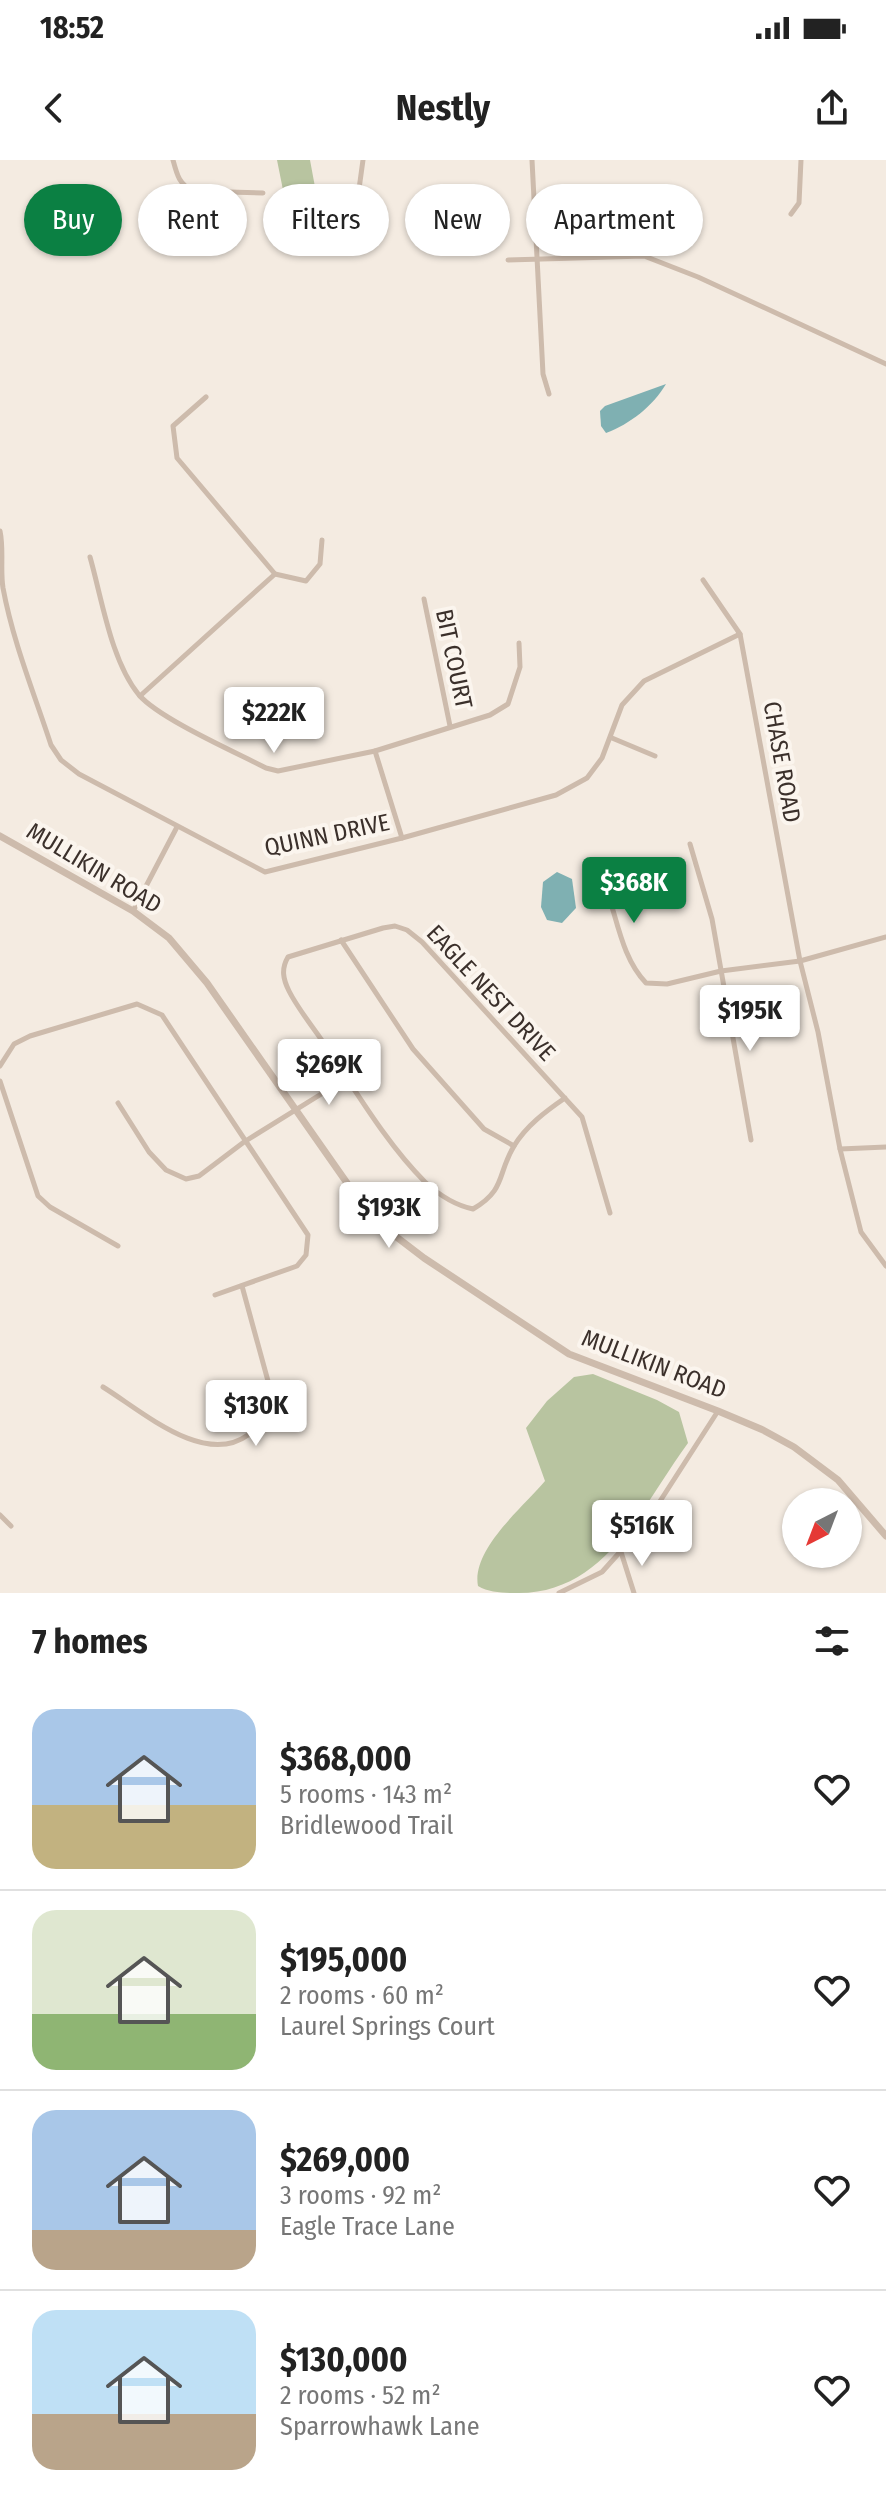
<!DOCTYPE html>
<html lang="en">
<head>
<meta charset="utf-8">
<style>
	body { margin:0; font-family:"Fira Sans Condensed",sans-serif; background:#f2f2f2; color:#222; height:100vh; display:flex; flex-direction:column; font-size:30px; white-space:nowrap }
	* { box-sizing:border-box; margin:0 }
	p { font-size:26px; color:#767676 }
	.icon { flex:none; width:44px; height:44px; fill:none; stroke:currentColor; stroke-width:2; stroke-linecap:round; stroke-linejoin:round }
	.map { position:relative; height:1433px; overflow:hidden }
	.panel { display:flex; flex-direction:column; background:#fff; flex:1 }
	.panel>* { flex:none }
	.top-card { position:absolute; left:24px; top:24px; width:838px; height:72px; display:flex; gap:16px }
	.needle { width:52px; rotate:222deg }
	.tools { position:absolute; left:782px; top:1328px; display:grid; gap:16px }
	.tools a { display:grid; place-items:center; width:80px; height:80px; border-radius:50%; background:#fff; box-shadow:0 2px 6px #0004; font-size:40px }
	.price { position:absolute; translate:-50% -68px; padding:0 18px; border-radius:8px; background:#fff; color:#222; font-size:26px; line-height:52px; filter:drop-shadow(0 2px 4px #0008) }
	.price::after { content:''; position:absolute; left:50%; top:48px; width:24px; height:18px; margin-left:-12px; background:inherit; clip-path:polygon(0 0,100% 0,50% 100%) }
	.price.selected { background:#0b8043; color:#fff }
	ul { padding:0; list-style:none }
	li { display:flex; align-items:center; gap:24px; height:200px; padding:0 32px }
	li+li { border-top:2px solid #e0e0e0 }
	li span { display:grid; place-items:center; flex:none; width:224px; height:160px; border-radius:24px; color:#555 }
	li>.icon { margin-inline-start:auto }
	span .icon { width:96px; height:96px; fill:#fffc; stroke-width:1 }
	li b { font-size:34px }
	h2 { display:flex; justify-content:space-between; align-items:center; height:96px; padding:0 32px; font-size:34px }
	.pill { padding:0 28px; border-radius:36px; background:#fff; box-shadow:0 2px 6px #0004; font-size:28px; line-height:72px }
	.pill.selected { background:#0b8043; color:#fff }
	.status { display:flex; justify-content:space-between; align-items:center; height:56px; padding:0 40px; background:#fff; direction:ltr }
	.status svg { height:22px; fill:currentColor }
	header { display:flex; justify-content:space-between; align-items:center; height:104px; padding:0 32px; background:#fff; font-size:36px; font-weight:700 }
	.map>svg:first-child { display:block }
	.green { fill:#b8c4a0 }
	.water { fill:#7fb0b2 }
	.lines { fill:none; stroke-linecap:round; stroke-linejoin:round }
	.minor { stroke:#cdbbac; stroke-width:5 }
	.tertiary { stroke:#cdbbac; stroke-width:7 }
	.labels { text-anchor:middle; stroke-width:8; stroke-linejoin:round; paint-order:stroke }
	.street-label { font-size:24px; fill:#3b302b; stroke:#fbf5ee }
</style>
</head>
<body>
<div class="status"><b>18:52</b><svg viewBox="0 0 49 12"><path d="M0 12V9h3v3zM5 12V6h3v6zM10 12V3h3v9zM15 12V0h3v12zM26 1h20v11H26zM47 4h2v5h-2z"/></svg></div>
<header><svg class="icon" aria-label="back" viewBox="0 0 24 24"><path d="M15 5l-7 7 7 7"/></svg>Nestly<svg class="icon" aria-label="share" viewBox="0 0 24 24"><path d="M12 15V3M7 8l5-5 5 5M5 13v7h14v-7"/></svg></header>
<div class="map">
<svg width="886" height="1433" viewBox="0 0 886 1433">
	<rect width="100%" height="100%" fill="#f4ebe1"/>
	<g class="green">
		<path d="M277,0H310L315,27L303,73L289,87L276,80L283,30Z"/>
		<path d="M593,1214L657,1240L679,1252L688,1283C644,1343 606,1433 519,1433C504,1433 490,1433 478,1426C471,1390 523,1347 545,1321L526,1268L547,1241L574,1217Z"/>
	</g>
	<g class="water">
		<path d="M666,224C653,246 630,264 606,273L601,266L600,251L605,246Z"/>
		<path d="M557,712L572,719L576,748L562,763L547,760L541,747L543,722Z"/>
	</g>
	<g class="lines">
		<g class="minor">
			<path d="M173,0C177,15 179,24 193,31L263,33"/>
			<path d="M532,0L543,214L549,234"/>
			<path d="M333,39L350,38L359,29L363,0"/>
			<path d="M791,54L799,43L801,0"/>
			<path d="M508,100L644,96L698,117L886,204"/>
			<path d="M206,237L173,266L177,298L275,414L306,421L320,404L322,380"/>
			<path d="M0,371C4,390 0,409 3,428C13,482 34,533 51,585L61,600L79,614L265,712L402,678L556,635L587,618L602,598L622,545L644,521L740,474"/>
			<path d="M90,397C102,439 111,501 139,535C160,559 235,592 266,608L278,611L375,591L490,555L508,544L520,507L519,483"/>
			<path d="M703,420L740,474L800,801L818,872L840,989L861,1072L886,1106"/>
			<path d="M424,439L450,566"/>
			<path d="M140,536L275,414"/>
			<path d="M612,578L655,596"/>
			<path d="M375,591L402,678"/>
			<path d="M690,684L712,759L751,980"/>
			<path d="M603,720C617,754 620,796 646,823L667,824L721,811L800,801L886,777"/>
			<path d="M133,751L177,667"/>
			<path d="M341,780L413,889L484,969L514,986"/>
			<path d="M0,906L14,884L30,876L137,844L162,855L308,1075L306,1095L297,1106L215,1135"/>
			<path d="M0,921L38,1036L50,1047L118,1086"/>
			<path d="M565,938C546,951 526,966 514,986C497,1014 506,1030 473,1049C454,1045 439,1035 425,1022C387,984 357,933 327,888C315,869 299,851 289,831C283,819 281,809 288,797L383,768L395,766L407,770L422,782L582,957L610,1053"/>
			<path d="M118,943L149,992L166,1010L186,1019L199,1016L244,982L347,918"/>
			<path d="M840,989L886,987"/>
			<path d="M103,1227C142,1251 204,1307 248,1275C262,1265 268,1249 271,1232L242,1126"/>
			<path d="M0,1355L11,1366"/>
			<path d="M621,1392L634,1433"/>
			<path d="M559,1433L602,1412L646,1363L718,1251"/>
		</g>
		<path class="tertiary" d="M0,676L133,751L169,778L207,823L354,1033L390,1072L424,1098L569,1194L718,1251L763,1270L794,1287L838,1320L886,1376"/>
	</g>
	<g class="labels">
		<g class="street-label">
			<text transform="translate(454 499) rotate(78)" y="8">BIT COURT</text>
			<text transform="translate(782 602) rotate(80)" y="8">CHASE ROAD</text>
			<text transform="translate(327 675) rotate(-12)" y="8">QUINN DRIVE</text>
			<text transform="translate(94 708) rotate(31)" y="8">MULLIKIN ROAD</text>
			<text transform="translate(491 833) rotate(47)" y="8">EAGLE NEST DRIVE</text>
			<text transform="translate(654 1204) rotate(21)" y="8">MULLIKIN ROAD</text>
		</g>
	</g>
</svg>
<div class="tools">
<a><svg class="needle" viewBox="-14 -14 28 28"><path d="M0-13l5 13h-10z" fill="#e53935"/><path d="M0 13l5-13h-10z" fill="#767676"/></svg></a>
</div>
<b class="price" style="left:274px;top:595px">$222K</b>
<b class="price selected" style="left:634px;top:765px">$368K</b>
<b class="price" style="left:750px;top:893px">$195K</b>
<b class="price" style="left:329px;top:947px">$269K</b>
<b class="price" style="left:389px;top:1090px">$193K</b>
<b class="price" style="left:256px;top:1288px">$130K</b>
<b class="price" style="left:642px;top:1408px">$516K</b>
<div class="top-card">
<a class="pill selected">Buy</a>
<a class="pill">Rent</a>
<a class="pill">Filters</a>
<a class="pill">New</a>
<a class="pill">Apartment</a>
</div>
</div>
<section class="panel">
<h2>7 homes<svg class="icon" aria-label="filters" viewBox="0 0 24 24"><path d="M4 7h16M4 17h16"/><circle cx="9" cy="7" r="2"/><circle cx="15" cy="17" r="2"/></svg></h2>
<ul>
<li><span style="background:linear-gradient(#a9c7e8 60%,#c2b280 0)"><svg class="icon" aria-label="home" viewBox="0 0 24 24"><path d="M3 11l9-7 9 7M6 9v11h12V9"/></svg></span><div><b>$368,000</b><p>5 rooms · 143 m²</p><p>Bridlewood Trail</p></div><svg class="icon" aria-label="heart" viewBox="0 0 24 24"><path d="M12 20l-8-8c-3-5 5-10 8-4 3-6 11-1 8 4z"/></svg></li>
<li><span style="background:linear-gradient(#dfe7d0 65%,#8fb573 0)"><svg class="icon" aria-label="home" viewBox="0 0 24 24"><path d="M3 11l9-7 9 7M6 9v11h12V9"/></svg></span><div><b>$195,000</b><p>2 rooms · 60 m²</p><p>Laurel Springs Court</p></div><svg class="icon" aria-label="heart" viewBox="0 0 24 24"><path d="M12 20l-8-8c-3-5 5-10 8-4 3-6 11-1 8 4z"/></svg></li>
<li><span style="background:linear-gradient(#a9c7e8 75%,#b9a48a 0)"><svg class="icon" aria-label="home" viewBox="0 0 24 24"><path d="M3 11l9-7 9 7M6 9v11h12V9"/></svg></span><div><b>$269,000</b><p>3 rooms · 92 m²</p><p>Eagle Trace Lane</p></div><svg class="icon" aria-label="heart" viewBox="0 0 24 24"><path d="M12 20l-8-8c-3-5 5-10 8-4 3-6 11-1 8 4z"/></svg></li>
<li><span style="background:linear-gradient(#bfe0f5 65%,#b9a48a 0)"><svg class="icon" aria-label="home" viewBox="0 0 24 24"><path d="M3 11l9-7 9 7M6 9v11h12V9"/></svg></span><div><b>$130,000</b><p>2 rooms · 52 m²</p><p>Sparrowhawk Lane</p></div><svg class="icon" aria-label="heart" viewBox="0 0 24 24"><path d="M12 20l-8-8c-3-5 5-10 8-4 3-6 11-1 8 4z"/></svg></li>
</ul>
</section>
</body>
</html>
